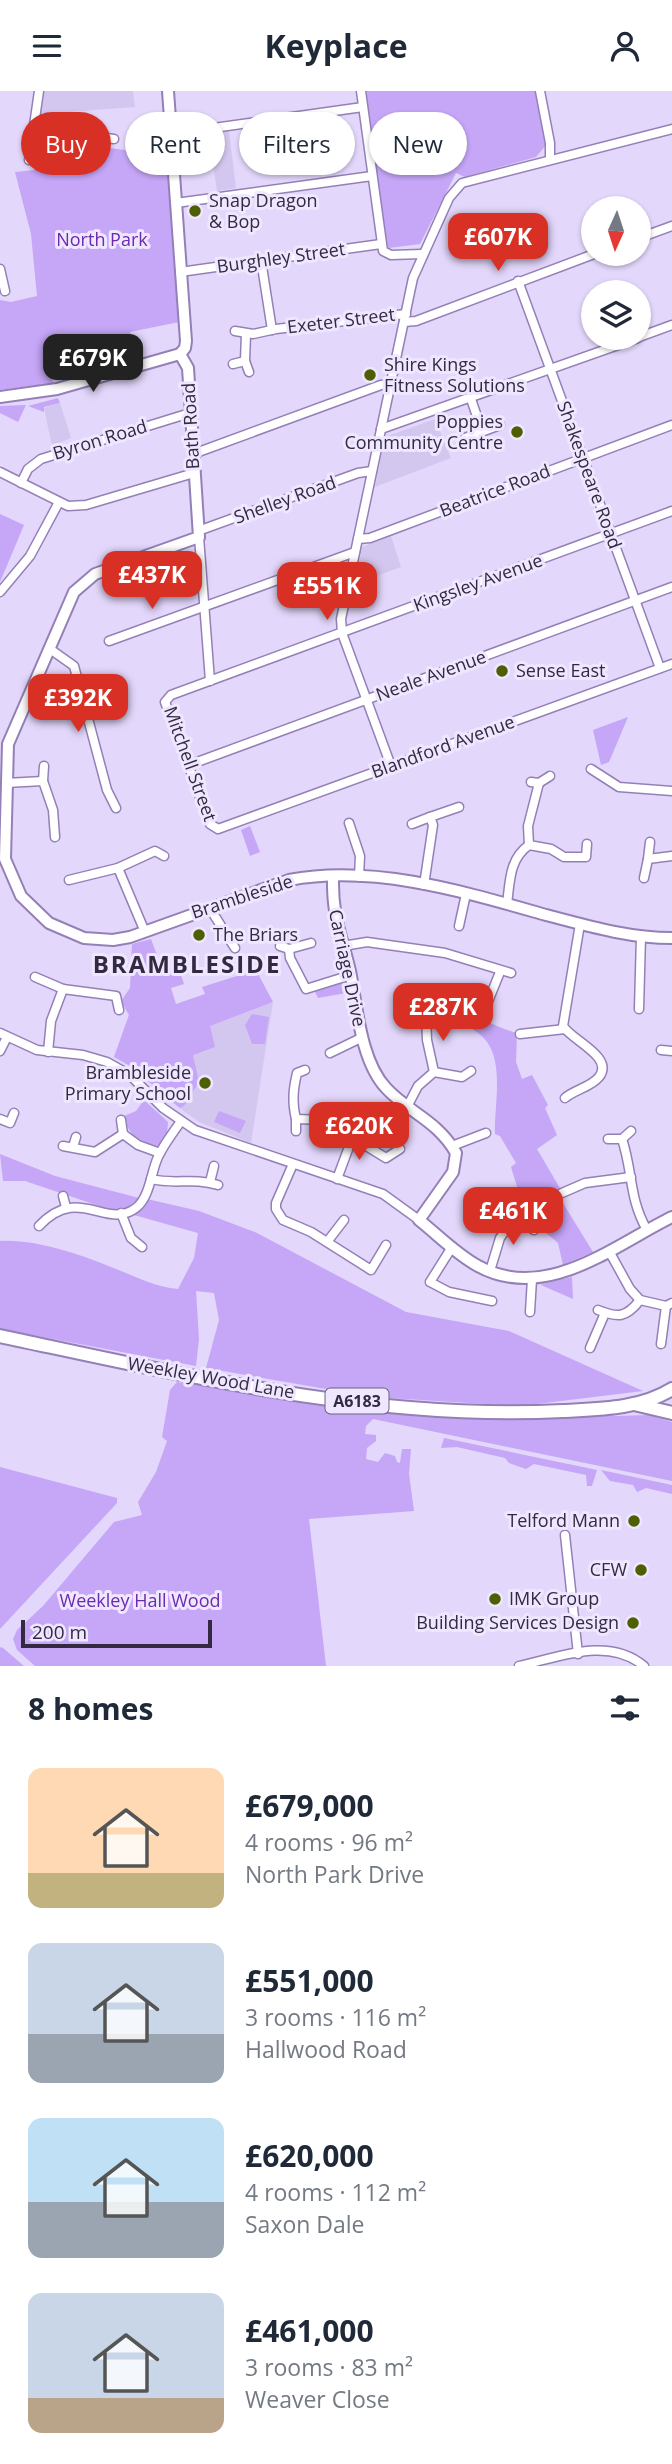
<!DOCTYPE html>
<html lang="en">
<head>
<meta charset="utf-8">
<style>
	body { margin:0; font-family:"Open Sans",sans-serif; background:#f2f2f3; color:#1f2937; height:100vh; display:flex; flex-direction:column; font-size:26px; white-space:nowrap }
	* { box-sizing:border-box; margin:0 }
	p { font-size:23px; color:#747a83 }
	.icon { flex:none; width:38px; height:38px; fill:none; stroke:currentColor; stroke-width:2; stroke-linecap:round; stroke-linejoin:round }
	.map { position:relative; height:1575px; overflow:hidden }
	.sheet { display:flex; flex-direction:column; background:#fff; flex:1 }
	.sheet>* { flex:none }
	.banner { position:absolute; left:21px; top:21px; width:630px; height:63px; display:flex; gap:14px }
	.needle { width:46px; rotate:183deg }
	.controls { position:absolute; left:581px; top:105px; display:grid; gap:14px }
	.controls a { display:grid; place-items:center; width:70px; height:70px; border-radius:50%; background:#fff; box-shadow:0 2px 5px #0004; font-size:35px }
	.scale { position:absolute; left:21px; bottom:18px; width:191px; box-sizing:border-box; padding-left:7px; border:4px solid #332a41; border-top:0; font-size:19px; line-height:24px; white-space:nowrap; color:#332a41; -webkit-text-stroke:5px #efe7ff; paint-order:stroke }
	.price { position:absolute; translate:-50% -60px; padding:0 16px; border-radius:14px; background:#d93025; color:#fff; font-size:23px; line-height:46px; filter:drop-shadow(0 2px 4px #0008) }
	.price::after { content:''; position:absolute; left:50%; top:42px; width:21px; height:16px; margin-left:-10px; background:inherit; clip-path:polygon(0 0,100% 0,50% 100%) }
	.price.on { background:#222; color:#fff }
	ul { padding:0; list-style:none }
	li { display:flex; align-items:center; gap:21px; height:175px; padding:0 28px }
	li span { display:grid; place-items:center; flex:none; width:196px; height:140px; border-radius:14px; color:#555 }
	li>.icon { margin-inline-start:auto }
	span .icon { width:84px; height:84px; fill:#fffc; stroke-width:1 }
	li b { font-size:30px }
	h2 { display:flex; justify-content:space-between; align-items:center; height:84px; padding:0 28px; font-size:30px }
	.chip { padding:0 24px; border-radius:32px; background:#fff; box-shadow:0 2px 5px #0004; font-size:24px; line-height:63px }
	.chip.on { background:#d93025; color:#fff }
	header { display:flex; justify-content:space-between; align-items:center; height:91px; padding:0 28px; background:#fff; font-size:32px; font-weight:700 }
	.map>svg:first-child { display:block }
	.built { fill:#d4c7ef }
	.green { fill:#c5a6f7 }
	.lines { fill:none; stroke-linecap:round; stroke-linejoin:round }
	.street-casing { stroke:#9480b7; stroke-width:11 }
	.secondary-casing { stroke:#9480b7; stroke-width:14 }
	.primary-casing { stroke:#9480b7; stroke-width:16 }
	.street { stroke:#fff; stroke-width:8 }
	.secondary { stroke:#fff; stroke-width:10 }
	.primary { stroke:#fff; stroke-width:12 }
	.poi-dot { fill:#4e5f03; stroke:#efe7ff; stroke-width:2.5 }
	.labels { text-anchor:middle; stroke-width:6; stroke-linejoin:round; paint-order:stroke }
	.shield { fill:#efe7ff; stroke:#6b637a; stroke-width:2 }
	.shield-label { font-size:16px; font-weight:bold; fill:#332a41 }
	.poi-label { font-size:18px; fill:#332a41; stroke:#efe7ff; text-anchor:start }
	.park-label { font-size:18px; fill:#6c2aaf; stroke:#efe7ff }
	.street-label { font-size:18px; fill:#332a41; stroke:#efe7ff }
	.district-label { font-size:24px; font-weight:bold; letter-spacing:2px; fill:#332a41; stroke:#efe7ff }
</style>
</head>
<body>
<header><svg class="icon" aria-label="menu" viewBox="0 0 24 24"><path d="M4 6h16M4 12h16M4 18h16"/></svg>Keyplace<svg class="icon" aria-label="person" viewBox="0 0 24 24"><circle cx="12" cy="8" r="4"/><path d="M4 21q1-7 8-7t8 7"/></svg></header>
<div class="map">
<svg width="672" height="1575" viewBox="0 0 672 1575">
	<rect width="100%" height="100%" fill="#e3d7fb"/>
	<g class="built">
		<path d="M44,0H133L135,16L41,23Z"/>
		<path d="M229,40L236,97L217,100L210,53L179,56V47Z"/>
		<path d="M60,312L71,347L52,355L44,317Z"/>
		<path d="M435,328L451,367L375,396L385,346Z"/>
		<path d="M391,445L401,476L363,490L355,489L362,456Z"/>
		<path d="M273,911L251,1052L199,1031L167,1008L132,976L114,966L129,924L186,944Z"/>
	</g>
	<g class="green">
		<path d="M366,0H535L546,54L536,66L465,86L456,82L420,153L389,157L386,152Z"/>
		<path d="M166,48L179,231L130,241L132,248L105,256L71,255L69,251L45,258L53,292L0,299V209L11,211L37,205L31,143L15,81L74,75L73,60L84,58L83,53L131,60Z"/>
		<path d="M58,307L60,312L44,316V321L28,315Z"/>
		<path d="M26,314L18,331L0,322V315Z"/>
		<path d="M0,423L24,434L0,491Z"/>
		<path d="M628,626L609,671L601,674L593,639Z"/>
		<path d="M250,735L260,761L250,765L241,739Z"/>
		<path d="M151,848L162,878L177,872L184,893L171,897L176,913L205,903L202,896L256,879L273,911L210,935L215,956L193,964L199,991L184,1015L180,1017L132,976L114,966L129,924L121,910L130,897L132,853Z"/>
		<path d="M342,891L346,902L318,907L314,899Z"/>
		<path d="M456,921C477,923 496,937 517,942L516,971L522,988L532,984L548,1014L545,1017L557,1044L537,1058L561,1099V1109L593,1161L563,1174L558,1152L519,1119L518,1099L511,1076L516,1072L500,1045L495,1043C494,1016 504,974 487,951C479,939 463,936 456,921Z"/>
		<path d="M252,923L269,926L265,953H252L245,934Z"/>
		<path d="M144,1009L168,1031L167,1043L158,1055C139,1050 128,1045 124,1025L136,1020Z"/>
		<path d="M219,1020L246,1030L240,1042L214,1031Z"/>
		<path d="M0,1063L55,1085L139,1107L124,1119L114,1120L25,1090H3Z"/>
		<path d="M147,1108L199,1120L257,1142L406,1221L509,1240L643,1300L520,1315L372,1306L206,1277L219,1229L214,1202L196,1200L199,1248L196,1275L0,1238V1150C37,1148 82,1164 116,1178C137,1186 155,1196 178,1198L194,1167L198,1142L134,1124L144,1115Z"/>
		<path d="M572,1186L573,1208L541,1194L543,1193Z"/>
		<path d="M177,1291L433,1325L563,1326L611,1322L614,1325L649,1324L672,1331V1390L373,1328L366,1335L365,1343L376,1344V1350L367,1357L366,1368L378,1371L385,1362L395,1365L397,1371L400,1372L402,1358H411L409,1383L414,1420L309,1428L326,1575H35L17,1559L13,1548L17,1539L43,1515L114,1431L142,1424L138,1411L156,1381L167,1350L162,1346L170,1299Z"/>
		<path d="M444,1347L597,1379L592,1395H587L586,1384L534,1373L526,1378L509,1372L505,1367L457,1356L441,1357Z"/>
		<path d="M0,1376L117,1407V1412L0,1538Z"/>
		<path d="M601,1379L672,1394V1403L646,1397L637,1401L633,1394L610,1390Z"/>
		<path d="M0,1556L3,1557L24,1575H0Z"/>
	</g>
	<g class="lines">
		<defs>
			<g id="street">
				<path d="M361,0L383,160L391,164L422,163"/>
				<path d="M540,0L550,52V67"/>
				<path d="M171,43L363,16"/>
				<path d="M31,48L62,52L99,46L114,48"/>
				<path d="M29,69L39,0"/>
				<path d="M176,112L372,85"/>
				<path d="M639,147L672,135"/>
				<path d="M261,169L272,239"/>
				<path d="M0,178L5,200"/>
				<path d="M180,181L381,153"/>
				<path d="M518,190L660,577"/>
				<path d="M404,231L416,230L594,163"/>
				<path d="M235,240L253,243L276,238L406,223"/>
				<path d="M246,243L245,270L249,281"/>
				<path d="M639,246L672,234"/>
				<path d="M233,273L245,270"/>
				<path d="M471,308L482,340"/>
				<path d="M381,338L638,247"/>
				<path d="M465,347L500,334"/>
				<path d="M193,363L381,294L391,293"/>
				<path d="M0,381L68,415L86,414L194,382"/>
				<path d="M21,392L28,378L41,368L190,322"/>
				<path d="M672,420L171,604L165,611L210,733L218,738L672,573"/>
				<path d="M198,440L358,382L372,380"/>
				<path d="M199,446L210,590"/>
				<path d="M358,448L370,447L672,334"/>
				<path d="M0,501L30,465L59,411"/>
				<path d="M109,550L355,461"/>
				<path d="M50,558L74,575L107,699L116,717"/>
				<path d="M189,674L672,496"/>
				<path d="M391,675L342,542L341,528L413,187L449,107L462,92L672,38"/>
				<path d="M591,678L619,696L672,700"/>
				<path d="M43,690L44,675"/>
				<path d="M531,691L539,692L550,685"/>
				<path d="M6,692L43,690L53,719L55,746"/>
				<path d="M539,692L528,735L529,754L551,758L564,766H586L587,753"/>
				<path d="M430,726L459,716"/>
				<path d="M349,732L360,765L359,786"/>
				<path d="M412,733L430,726L433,734L424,794"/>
				<path d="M648,768L650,751"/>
				<path d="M118,777L145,841"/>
				<path d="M644,787L648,768L672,765"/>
				<path d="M69,789L118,777L155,760L164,765"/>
				<path d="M507,813C510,791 509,768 529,754"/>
				<path d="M209,816L235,857"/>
				<path d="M459,835L466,803"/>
				<path d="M280,855L289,858L290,867L306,898L351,884"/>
				<path d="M343,855L367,851L445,862L511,882"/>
				<path d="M289,858L311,852"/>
				<path d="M35,886L63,898"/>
				<path d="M420,916L426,925L438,926"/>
				<path d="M485,918L500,881"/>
				<path d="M639,918L641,845"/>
				<path d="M426,925L427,949L434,981"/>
				<path d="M0,942L37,959L83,964L107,971L130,984L163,1017L195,1039L383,1103L419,1129"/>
				<path d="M520,943L565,938"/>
				<path d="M661,959L672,960"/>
				<path d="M0,960L7,946"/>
				<path d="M48,961L51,930L63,898L116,905L119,919"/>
				<path d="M330,962L363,946"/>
				<path d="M305,979L297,982C293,999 292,1011 296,1028L324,1029L386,1067L400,1058"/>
				<path d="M434,981L462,986L471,980"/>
				<path d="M565,1007C574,999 591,996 599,986C615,966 571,949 563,935L580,833"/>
				<path d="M408,1014L418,995L434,981"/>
				<path d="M0,1028L10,1032L14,1022"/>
				<path d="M296,1028V1040"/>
				<path d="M121,1029L123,1043"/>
				<path d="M608,1048H622C633,1081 629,1108 647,1139"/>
				<path d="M622,1048L631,1040"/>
				<path d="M63,1055L95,1061L123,1043L138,1054L160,1062"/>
				<path d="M452,1055L486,1042"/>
				<path d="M73,1056L76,1046"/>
				<path d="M293,1073L276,1112V1118L283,1129L311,1141L371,1179L386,1154"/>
				<path d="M151,1088C176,1094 192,1086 218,1094"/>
				<path d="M337,1088L353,1045"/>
				<path d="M210,1091L214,1075"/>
				<path d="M562,1102L585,1092L631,1086"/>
				<path d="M63,1105L66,1116"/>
				<path d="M514,1115L515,1126"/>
				<path d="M121,1122L131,1147L142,1156"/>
				<path d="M39,1135C79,1092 107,1141 137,1116C150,1105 151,1081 158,1066C164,1053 173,1042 181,1030"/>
				<path d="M327,1151L344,1129"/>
				<path d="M452,1156L430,1191L449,1201L492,1210"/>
				<path d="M609,1160L630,1198L640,1209"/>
				<path d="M490,1180L500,1147L515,1126L534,1139"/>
				<path d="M598,1219C618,1227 626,1227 640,1209L666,1215L672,1212"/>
				<path d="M530,1221L532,1188"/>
				<path d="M661,1253L666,1215"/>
				<path d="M590,1257L605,1222"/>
				<path d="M565,1444L578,1563"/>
				<path d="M519,1575C560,1566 608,1545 644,1575"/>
			</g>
			<g id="secondary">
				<path d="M168,0L186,250L185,257L180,263"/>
				<path d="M180,263L188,277L199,446L95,483L74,501L8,653L5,768L21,805L49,832L84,847L113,849L130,846L289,789C374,773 465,801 546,824C588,835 629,847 672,847"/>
				<path d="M0,306L57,298L180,263"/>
				<path d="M333,785C332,826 341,842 350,880C357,914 360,969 386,997C409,1022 437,1029 456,1062L453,1081L419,1129C438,1144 456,1163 478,1175C546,1212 613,1155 672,1126"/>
			</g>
			<g id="primary">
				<path d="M0,1245C184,1284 374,1330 563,1320C599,1318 640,1318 672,1298"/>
				<path d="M634,1313L672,1322"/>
			</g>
		</defs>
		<use href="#street" class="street-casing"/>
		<use href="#secondary" class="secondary-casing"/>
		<use href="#primary" class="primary-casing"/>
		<use href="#street" class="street"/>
		<use href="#secondary" class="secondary"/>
		<use href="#primary" class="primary"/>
	</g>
	<g class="poi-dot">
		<circle cx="195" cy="120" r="7"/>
		<circle cx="370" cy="284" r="7"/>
		<circle cx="517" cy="341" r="7"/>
		<circle cx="502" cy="580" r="7"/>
		<circle cx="199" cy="844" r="7"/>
		<circle cx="205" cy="992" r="7"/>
		<circle cx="634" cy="1430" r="7"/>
		<circle cx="641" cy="1479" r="7"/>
		<circle cx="495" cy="1508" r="7"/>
		<circle cx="633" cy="1532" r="7"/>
	</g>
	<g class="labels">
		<rect class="shield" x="325.5" y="1297.5" width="63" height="25" rx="5"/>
		<g class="shield-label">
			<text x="357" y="1316">A6183</text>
		</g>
		<g class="poi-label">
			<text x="209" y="116">Snap Dragon<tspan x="209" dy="21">&amp; Bop</tspan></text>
			<text x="384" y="280">Shire Kings<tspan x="384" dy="21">Fitness Solutions</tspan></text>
			<text x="503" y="337" text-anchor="end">Poppies<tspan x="503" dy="21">Community Centre</tspan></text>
			<text x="516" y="586">Sense East</text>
			<text x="213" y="850">The Briars</text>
			<text x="191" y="988" text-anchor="end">Brambleside<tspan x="191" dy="21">Primary School</tspan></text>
			<text x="620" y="1436" text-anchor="end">Telford Mann</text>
			<text x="627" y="1485" text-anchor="end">CFW</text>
			<text x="509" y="1514">IMK Group</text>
			<text x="619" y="1538" text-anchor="end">Building Services Design</text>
		</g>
		<g class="park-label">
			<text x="102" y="155">North Park</text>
			<text x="140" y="1516">Weekley Hall Wood</text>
		</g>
		<g class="street-label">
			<text transform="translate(281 167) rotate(-8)" y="6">Burghley Street</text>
			<text transform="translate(341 230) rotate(-7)" y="6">Exeter Street</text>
			<text transform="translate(191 335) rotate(-93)" y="6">Bath Road</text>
			<text transform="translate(100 349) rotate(-17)" y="6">Byron Road</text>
			<text transform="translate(589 384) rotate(70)" y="6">Shakespeare Road</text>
			<text transform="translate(495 400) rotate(-21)" y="6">Beatrice Road</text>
			<text transform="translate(285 409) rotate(-20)" y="6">Shelley Road</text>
			<text transform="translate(478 492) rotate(-20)" y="6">Kingsley Avenue</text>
			<text transform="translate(431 585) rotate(-20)" y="6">Neale Avenue</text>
			<text transform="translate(443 656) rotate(-20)" y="6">Blandford Avenue</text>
			<text transform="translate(190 673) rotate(70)" y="6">Mitchell Street</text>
			<text transform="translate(242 806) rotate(-18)" y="6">Brambleside</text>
			<text transform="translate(347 877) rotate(78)" y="6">Carriage Drive</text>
			<text transform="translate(211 1287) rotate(10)" y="6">Weekley Wood Lane</text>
		</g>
		<g class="district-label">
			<text x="187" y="882">BRAMBLESIDE</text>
		</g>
	</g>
</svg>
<div class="controls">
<a><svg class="needle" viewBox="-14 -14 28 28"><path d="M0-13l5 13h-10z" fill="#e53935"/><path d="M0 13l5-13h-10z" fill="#747a83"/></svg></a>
<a><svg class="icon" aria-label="layers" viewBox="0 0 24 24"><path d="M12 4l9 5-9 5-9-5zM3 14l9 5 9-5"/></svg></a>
</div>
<div class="scale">200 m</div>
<b class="price" style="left:498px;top:182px">£607K</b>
<b class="price on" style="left:93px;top:303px">£679K</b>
<b class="price" style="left:152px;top:520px">£437K</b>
<b class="price" style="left:327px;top:531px">£551K</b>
<b class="price" style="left:78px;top:643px">£392K</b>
<b class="price" style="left:443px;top:952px">£287K</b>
<b class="price" style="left:359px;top:1071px">£620K</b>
<b class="price" style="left:513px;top:1156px">£461K</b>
<div class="banner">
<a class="chip on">Buy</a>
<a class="chip">Rent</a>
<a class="chip">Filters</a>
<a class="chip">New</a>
</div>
</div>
<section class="sheet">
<h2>8 homes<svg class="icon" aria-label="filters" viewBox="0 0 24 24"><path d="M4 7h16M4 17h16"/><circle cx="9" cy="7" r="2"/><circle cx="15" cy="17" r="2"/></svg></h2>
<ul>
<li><span style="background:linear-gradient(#ffd9b3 75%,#c2b280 0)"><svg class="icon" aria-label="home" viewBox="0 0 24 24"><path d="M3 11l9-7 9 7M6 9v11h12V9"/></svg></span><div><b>£679,000</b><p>4 rooms · 96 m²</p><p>North Park Drive</p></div></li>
<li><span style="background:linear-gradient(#c9d6e8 65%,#9aa5b1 0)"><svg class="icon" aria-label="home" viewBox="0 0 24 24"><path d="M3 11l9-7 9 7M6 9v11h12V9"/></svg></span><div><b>£551,000</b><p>3 rooms · 116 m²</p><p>Hallwood Road</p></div></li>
<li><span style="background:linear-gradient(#bfe0f5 60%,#9aa5b1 0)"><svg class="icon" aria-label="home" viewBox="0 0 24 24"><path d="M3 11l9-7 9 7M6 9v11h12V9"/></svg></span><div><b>£620,000</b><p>4 rooms · 112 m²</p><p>Saxon Dale</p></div></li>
<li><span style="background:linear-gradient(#c9d6e8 75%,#b9a48a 0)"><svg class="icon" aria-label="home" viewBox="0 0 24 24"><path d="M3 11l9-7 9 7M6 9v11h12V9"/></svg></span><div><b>£461,000</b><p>3 rooms · 83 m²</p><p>Weaver Close</p></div></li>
</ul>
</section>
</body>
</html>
